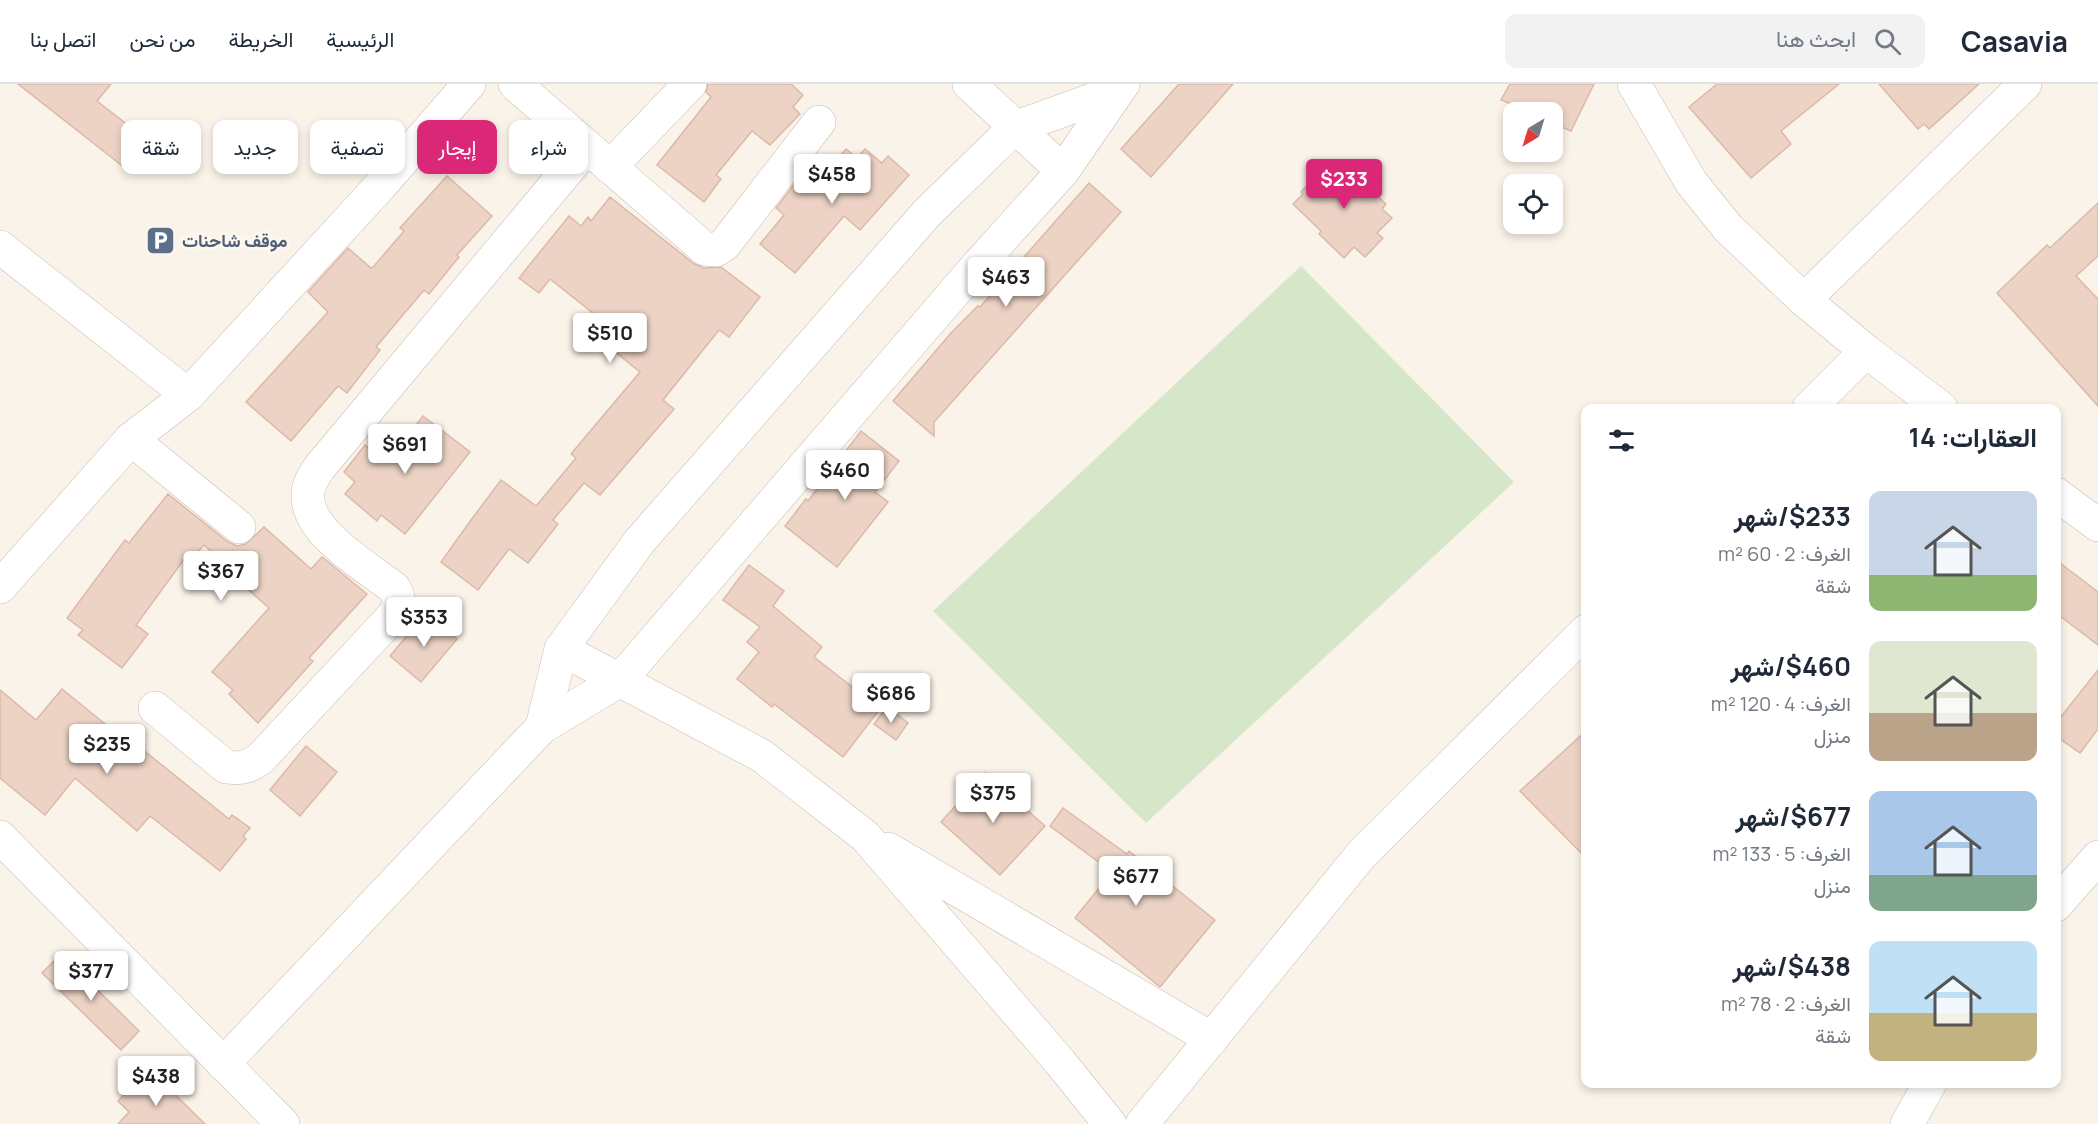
<!DOCTYPE html>
<html lang="ar">
<head>
<meta charset="utf-8">
<style>
	body { margin:0; font-family:Manrope,Vazirmatn,sans-serif; background:#f2f2f3; color:#1f2937; direction:rtl; height:100vh; display:flex; flex-direction:column; font-size:22px; white-space:nowrap }
	* { box-sizing:border-box; margin:0 }
	p { font-size:20px; color:#747a83 }
	.icon { flex:none; width:33px; height:33px; fill:none; stroke:currentColor; stroke-width:2; stroke-linecap:round; stroke-linejoin:round }
	.map { position:relative; flex:1; overflow:hidden; direction:ltr }
	.details { position:absolute; left:1581px; top:320px; width:480px; height:684px; display:flex; flex-direction:column; background:#fff; border-radius:12px; box-shadow:0 3px 9px #0003; direction:rtl }
	.details>* { flex:none }
	.top-card { position:absolute; left:18px; top:36px; width:570px; height:54px; direction:rtl; display:flex; gap:12px }
	.needle { width:39px; rotate:218deg }
	.fabs { position:absolute; left:1503px; top:18px; display:grid; gap:12px }
	.fabs a { display:grid; place-items:center; width:60px; height:60px; border-radius:12px; background:#fff; box-shadow:0 3px 9px #0003; font-size:30px }
	.price { position:absolute; translate:-50% -51px; padding:0 14px; border-radius:6px; background:#fff; color:#222; font-size:20px; line-height:39px; filter:drop-shadow(0 2px 3px #0008) }
	.price::after { content:''; position:absolute; left:50%; top:36px; width:18px; height:14px; margin-left:-9px; background:inherit; clip-path:polygon(0 0,100% 0,50% 100%) }
	.price.on { background:#db2777; color:#fff }
	ul { padding:0; list-style:none }
	li { display:flex; align-items:center; gap:18px; height:150px; padding:0 24px }
	li span { display:grid; place-items:center; flex:none; width:168px; height:120px; border-radius:12px; color:#555 }
	li>.icon { margin-inline-start:auto }
	span .icon { width:72px; height:72px; fill:#fffc; stroke-width:1 }
	li b { font-size:26px }
	h2 { display:flex; justify-content:space-between; align-items:center; height:72px; padding:0 24px; font-size:26px }
	.tag { padding:0 21px; border-radius:12px; background:#fff; box-shadow:0 3px 9px #0003; font-size:21px; line-height:54px }
	.tag.on { background:#db2777; color:#fff }
	header { display:flex; align-items:center; gap:36px; box-sizing:border-box; height:84px; padding:0 30px; background:#fff; border-bottom:2px solid #e0e1e3 }
	header strong { font-size:28px }
	nav { display:flex; gap:33px; margin-inline-start:auto; font-size:21px }
	.search { width:420px; height:54px; background:#f2f2f3; display:flex; align-items:center; gap:15px; box-sizing:border-box; padding:0 21px; border-radius:12px; color:#747a83; font-size:22px }
	.map>svg:first-child { display:block }
	.green { fill:#d6e6c9 }
	.building { fill:#ecd3c5; stroke:#dcb9a7; stroke-width:1.5 }
	.lines { fill:none; stroke-linecap:round; stroke-linejoin:round }
	.minor-casing { stroke:#cbbbb1; stroke-width:34 }
	.minor { stroke:#fff; stroke-width:33 }
	.labels { text-anchor:middle; stroke-width:6; stroke-linejoin:round; paint-order:stroke }
	.service-label { font-size:18px; font-weight:bold; fill:#4e5e75; stroke:#fdf7ef; text-anchor:start }
</style>
</head>
<body>
<header>
<strong>Casavia</strong>
<div class="search"><svg class="icon" aria-label="search" viewBox="0 0 24 24"><circle cx="10" cy="10" r="6"/><path d="M15 15l6 6"/></svg>ابحث هنا</div>
<nav><a>الرئيسية</a><a>الخريطة</a><a>من نحن</a><a>اتصل بنا</a></nav>
</header>
<div class="map">
<svg width="2098" height="1040" viewBox="0 0 2098 1040">
	<rect width="100%" height="100%" fill="#faf3e9"/>
	<path class="green" d="M1301,182L1514,398L1146,739L933,527Z"/>
	<g class="building">
		<path d="M18,0H111L97,17L147,56L125,84Z"/>
		<path d="M708,0H791L803,11L793,23L800,30L770,61L752,47L716,91L721,95L704,118L657,81L711,13L706,8Z"/>
		<path d="M1179,0H1233L1151,93L1121,65Z"/>
		<path d="M1510,0H1594L1571,47L1552,39V28H1530L1501,16Z"/>
		<path d="M1717,0H1839L1781,47L1791,60L1751,94L1689,23Z"/>
		<path d="M1879,0H1979L1929,45L1924,40L1918,45Z"/>
		<path d="M846,65L857,74L865,65L882,79L888,72L909,91L860,146L844,132L795,189L760,160L784,131L776,124L796,98L808,108Z"/>
		<path d="M1331,76L1345,90L1349,85L1386,120L1382,125L1392,134L1377,149L1383,154L1365,173L1354,163L1344,174L1319,150L1321,147L1293,120L1303,110L1301,108Z"/>
		<path d="M447,92L492,132L457,171L459,173L429,210L424,206L376,263L380,266L347,309L338,302L291,357L246,318L328,228L308,208L348,164L371,184L374,182L404,147L400,144Z"/>
		<path d="M1089,99L1121,128L934,338V352L893,317L951,249L978,222L980,223Z"/>
		<path d="M610,113L693,179L703,184L721,183L760,213L729,253L719,246L663,316L674,325L600,411L584,399L553,436L558,440L528,479L509,465L478,506L441,478L471,436L501,396L536,422L576,374L571,370L640,288L599,255L609,242L550,195L539,209L519,194L569,132L581,142L588,133L591,137Z"/>
		<path d="M2098,119V172L2076,192L2098,215V322L1997,209L2047,161L2050,164Z"/>
		<path d="M423,332L470,368L405,450L381,431L377,437L345,410L355,398L344,388L365,361L387,379Z"/>
		<path d="M861,347L899,377L875,408L888,418L837,483L785,442L806,415L808,417Z"/>
		<path d="M168,410L228,458L237,462L246,460L264,443L311,485L322,473L367,510L309,574L313,577L258,639L229,610L233,606L212,588L269,524L243,501L245,498L204,461L192,474L188,470L136,541L148,550L122,584L78,551L83,546L67,534L125,456L129,459Z"/>
		<path d="M2056,476L2098,508V561L2056,529Z"/>
		<path d="M749,481L784,507L773,522L822,563L814,573L880,625L843,673L774,620L772,623L737,595L759,568L747,558L760,543L723,516Z"/>
		<path d="M426,529L457,555L421,598L390,572Z"/>
		<path d="M2098,586V645L2080,669L2056,652V639Z"/>
		<path d="M62,605L120,652L122,649L229,735L232,731L250,744L243,752L246,755L220,787L150,732L137,747L75,694L45,731L0,694V606L36,636Z"/>
		<path d="M887,623L908,639L896,656L874,640Z"/>
		<path d="M1586,647V774L1520,707Z"/>
		<path d="M306,662L337,688L300,732L270,706Z"/>
		<path d="M985,689L1045,742L1000,791L941,738Z"/>
		<path d="M1063,724L1127,770L1129,767L1215,836L1160,903L1075,834L1112,788L1050,742Z"/>
		<path d="M61,870L139,947L121,966L42,889Z"/>
		<path d="M157,993L205,1040H118L129,1028L118,1017L136,999L144,1007Z"/>
	</g>
	<g class="lines">
		<defs>
			<g id="minor">
				<path d="M515,0L705,165L716,166L725,160L819,38"/>
				<path d="M969,0L1063,87"/>
				<path d="M1634,0L1691,98L1728,144L1804,216L1866,267L1941,324"/>
				<path d="M610,83L690,0"/>
				<path d="M0,163L188,311"/>
				<path d="M1804,216L2025,0"/>
				<path d="M1809,324L1866,267"/>
				<path d="M131,355L239,443"/>
				<path d="M2056,410L2098,441"/>
				<path d="M0,503L131,355L188,311L381,101L469,0"/>
				<path d="M561,565L762,672L865,752L1060,978L1110,1040"/>
				<path d="M155,624L226,683C241,685 249,683 261,674L393,532C400,521 401,516 394,504C367,483 305,448 308,410C308,400 314,392 319,384L587,63"/>
				<path d="M542,643L561,565L639,458L927,129L1014,44L1117,7"/>
				<path d="M0,753L283,1040"/>
				<path d="M888,765L1212,955"/>
				<path d="M2056,821L2098,773"/>
				<path d="M223,980L542,643L620,596L977,182L1063,87L1123,0"/>
				<path d="M1142,1040L1361,771L1586,547"/>
				<path d="M1907,1040L1930,999"/>
			</g>
		</defs>
		<use href="#minor" class="minor-casing"/>
		<use href="#minor" class="minor"/>
	</g>
	<defs>
		<symbol id="parking-square" viewBox="-11 -11 22 22"><rect x="-9" y="-9" width="18" height="18" rx="4" fill="#5c6f8a" stroke="#fdf7ef"/><path d="M-3.5-5.5H1a3.5 3.5 0 0 1 0 7H-1V5.5H-3.5ZM-1-3.4V-.6H.8a1.4 1.4 0 0 0 0-2.8Z" fill="#fff"/></symbol>
	</defs>
	<g fill-rule="evenodd">
		<use href="#parking-square" x="144" y="140" width="33" height="33"/>
	</g>
	<g class="labels">
		<g class="service-label">
			<text x="182" y="163">موقف شاحنات</text>
		</g>
	</g>
</svg>
<div class="fabs">
<a><svg class="needle" viewBox="-14 -14 28 28"><path d="M0-13l5 13h-10z" fill="#e53935"/><path d="M0 13l5-13h-10z" fill="#747a83"/></svg></a>
<a><svg class="icon" aria-label="locate" viewBox="0 0 24 24"><circle cx="12" cy="12" r="6"/><path d="M12 2v4M12 18v4M2 12h4M18 12h4"/></svg></a>
</div>
<b class="price" style="left:832px;top:121px">$458</b>
<b class="price on" style="left:1344px;top:126px">$233</b>
<b class="price" style="left:1006px;top:224px">$463</b>
<b class="price" style="left:610px;top:280px">$510</b>
<b class="price" style="left:405px;top:391px">$691</b>
<b class="price" style="left:845px;top:417px">$460</b>
<b class="price" style="left:221px;top:518px">$367</b>
<b class="price" style="left:424px;top:564px">$353</b>
<b class="price" style="left:891px;top:640px">$686</b>
<b class="price" style="left:107px;top:691px">$235</b>
<b class="price" style="left:993px;top:740px">$375</b>
<b class="price" style="left:1136px;top:823px">$677</b>
<b class="price" style="left:91px;top:918px">$377</b>
<b class="price" style="left:156px;top:1023px">$438</b>
<div class="top-card">
<a class="tag">شراء</a>
<a class="tag on">إيجار</a>
<a class="tag">تصفية</a>
<a class="tag">جديد</a>
<a class="tag">شقة</a>
</div>
<section class="details">
<h2>العقارات: 14<svg class="icon" aria-label="filters" viewBox="0 0 24 24"><path d="M4 7h16M4 17h16"/><circle cx="9" cy="7" r="2"/><circle cx="15" cy="17" r="2"/></svg></h2>
<ul>
<li><span style="background:linear-gradient(#c9d6e8 70%,#8fb573 0)"><svg class="icon" aria-label="home" viewBox="0 0 24 24"><path d="M3 11l9-7 9 7M6 9v11h12V9"/></svg></span><div><b>$233/شهر</b><p>الغرف: 2 · 60 m²</p><p>شقة</p></div></li>
<li><span style="background:linear-gradient(#dfe7d0 60%,#b9a48a 0)"><svg class="icon" aria-label="home" viewBox="0 0 24 24"><path d="M3 11l9-7 9 7M6 9v11h12V9"/></svg></span><div><b>$460/شهر</b><p>الغرف: 4 · 120 m²</p><p>منزل</p></div></li>
<li><span style="background:linear-gradient(#a9c7e8 70%,#7fa58c 0)"><svg class="icon" aria-label="home" viewBox="0 0 24 24"><path d="M3 11l9-7 9 7M6 9v11h12V9"/></svg></span><div><b>$677/شهر</b><p>الغرف: 5 · 133 m²</p><p>منزل</p></div></li>
<li><span style="background:linear-gradient(#bfe0f5 60%,#c2b280 0)"><svg class="icon" aria-label="home" viewBox="0 0 24 24"><path d="M3 11l9-7 9 7M6 9v11h12V9"/></svg></span><div><b>$438/شهر</b><p>الغرف: 2 · 78 m²</p><p>شقة</p></div></li>
</ul>
</section>
</div>
</body>
</html>
